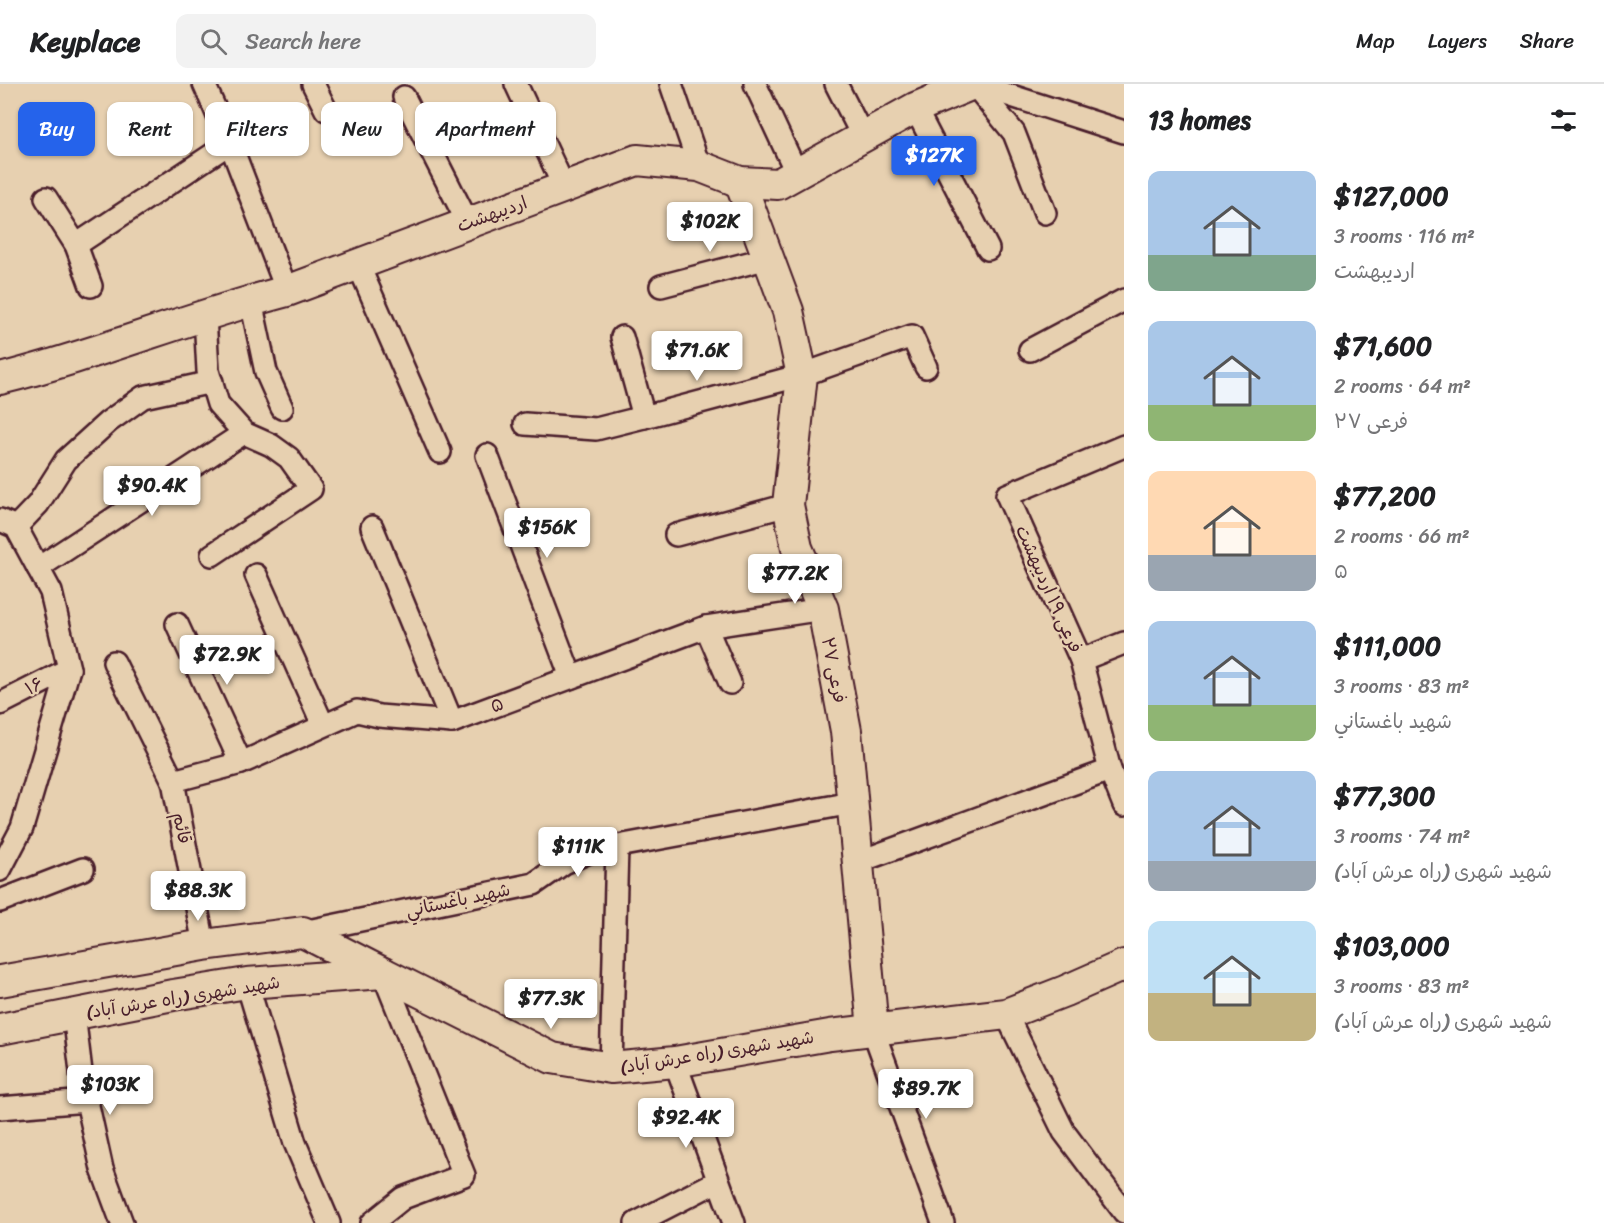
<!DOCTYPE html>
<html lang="en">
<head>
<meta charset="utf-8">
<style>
	body { margin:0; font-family:Sriracha,"Playpen Sans Arabic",sans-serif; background:#f2f2f2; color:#202124; height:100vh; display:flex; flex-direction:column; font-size:22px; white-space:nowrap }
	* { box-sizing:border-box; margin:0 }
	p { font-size:20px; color:#757577 }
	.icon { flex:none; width:33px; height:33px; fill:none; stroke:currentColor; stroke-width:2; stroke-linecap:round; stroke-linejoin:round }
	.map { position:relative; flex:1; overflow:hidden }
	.details { display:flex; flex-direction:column; background:#fff; width:480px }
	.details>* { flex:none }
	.banner { position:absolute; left:18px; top:18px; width:570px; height:54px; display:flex; gap:12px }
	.price { position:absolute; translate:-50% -51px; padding:0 14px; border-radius:6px; background:#fff; color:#222; font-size:20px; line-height:39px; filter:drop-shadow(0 2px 3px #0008) }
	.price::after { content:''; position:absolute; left:50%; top:36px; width:18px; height:14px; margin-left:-9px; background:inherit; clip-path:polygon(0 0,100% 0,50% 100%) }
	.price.active { background:#2563eb; color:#fff }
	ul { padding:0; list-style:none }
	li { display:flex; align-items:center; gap:18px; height:150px; padding:0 24px }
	li span { display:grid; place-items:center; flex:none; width:168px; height:120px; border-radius:12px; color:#555 }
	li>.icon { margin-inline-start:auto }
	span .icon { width:72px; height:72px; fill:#fffc; stroke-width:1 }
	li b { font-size:26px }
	h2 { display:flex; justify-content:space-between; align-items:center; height:72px; padding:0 24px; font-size:26px }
	.chip { padding:0 21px; border-radius:12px; background:#fff; box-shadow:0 2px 4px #0004; font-size:21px; line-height:54px }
	.chip.active { background:#2563eb; color:#fff }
	header { display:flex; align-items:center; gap:36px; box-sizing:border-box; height:84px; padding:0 30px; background:#fff; border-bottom:2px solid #e0e0e0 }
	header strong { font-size:28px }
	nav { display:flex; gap:33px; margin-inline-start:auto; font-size:21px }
	.search { width:420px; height:54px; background:#f2f2f2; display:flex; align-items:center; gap:15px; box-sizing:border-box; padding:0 21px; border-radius:12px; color:#757577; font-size:22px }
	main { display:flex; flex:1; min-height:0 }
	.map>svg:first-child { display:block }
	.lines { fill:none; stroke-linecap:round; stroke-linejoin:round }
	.street-casing { stroke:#4a1f2b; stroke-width:26 }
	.secondary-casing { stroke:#4a1f2b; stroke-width:34 }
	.street { stroke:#e7d0b0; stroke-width:21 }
	.secondary { stroke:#e7d0b0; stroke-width:30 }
	.labels { text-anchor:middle; stroke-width:5; stroke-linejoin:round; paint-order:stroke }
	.street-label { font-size:18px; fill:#4a1f2b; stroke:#e7d0b0 }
</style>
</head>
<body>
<header>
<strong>Keyplace</strong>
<div class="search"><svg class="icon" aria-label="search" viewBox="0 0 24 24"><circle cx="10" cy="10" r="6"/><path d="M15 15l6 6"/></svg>Search here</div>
<nav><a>Map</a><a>Layers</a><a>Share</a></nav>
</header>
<main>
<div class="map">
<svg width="1124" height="1139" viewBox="0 0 1124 1139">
	<rect width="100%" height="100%" fill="#e7d0b0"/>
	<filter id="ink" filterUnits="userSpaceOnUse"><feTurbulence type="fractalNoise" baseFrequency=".0167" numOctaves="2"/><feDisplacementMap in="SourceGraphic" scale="12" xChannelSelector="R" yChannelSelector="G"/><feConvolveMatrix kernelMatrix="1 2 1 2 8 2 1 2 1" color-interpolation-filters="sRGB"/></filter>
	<g filter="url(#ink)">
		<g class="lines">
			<defs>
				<g id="street">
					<path d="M204,0L230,59L287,207"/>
					<path d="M313,0L326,26"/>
					<path d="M516,0L564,103"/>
					<path d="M671,0L699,82"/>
					<path d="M755,0L797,90"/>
					<path d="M836,0L863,53"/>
					<path d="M974,0L1124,48"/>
					<path d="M974,0L1014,49L1045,129"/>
					<path d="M404,13L468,139"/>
					<path d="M915,24L988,165"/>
					<path d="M46,114L76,161L91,202"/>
					<path d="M76,161L230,59"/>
					<path d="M358,180L440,368"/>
					<path d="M661,202L768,174"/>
					<path d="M251,217L266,288L282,324"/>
					<path d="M205,232L208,287L218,320L244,349L271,361L289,374L311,405L212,471"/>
					<path d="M622,253L644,333L802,291L912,252L926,283"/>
					<path d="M1030,266L1124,216"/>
					<path d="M525,340L596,345L644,333"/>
					<path d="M1124,362L1007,411L1081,576L1110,686L1124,721"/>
					<path d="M487,371L571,593"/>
					<path d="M0,436L16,443L51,508L69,585L22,744L0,786"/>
					<path d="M16,443L38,420L66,376L108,338L143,313L212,298"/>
					<path d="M372,443L452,638"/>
					<path d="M676,451L788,421"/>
					<path d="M38,484L244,349"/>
					<path d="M256,491L323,641"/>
					<path d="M177,540L241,679"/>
					<path d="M706,543L730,599"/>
					<path d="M1081,576L1124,559"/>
					<path d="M114,578L173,697L204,861"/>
					<path d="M0,620L69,585"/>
					<path d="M173,697L241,679L357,627L379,632L452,638L706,543L823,525"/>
					<path d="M858,778L1110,686"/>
					<path d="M0,817L83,785"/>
					<path d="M303,848L534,800L564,779L591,767L852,719"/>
					<path d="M247,899L295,1059L329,1139"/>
					<path d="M74,930L82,996L87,1017L102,1085L122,1139"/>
					<path d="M1006,930L1064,1048L1124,1128"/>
					<path d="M873,946L943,1139"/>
					<path d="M675,978L734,1139"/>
					<path d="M611,984L617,763"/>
					<path d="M0,1024L87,1017"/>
					<path d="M372,1139L403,1114L464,1091L383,889"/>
					<path d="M636,1139L718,1097"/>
				</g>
				<g id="secondary">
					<path d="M740,98L788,227L802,291L788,421L797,464L823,525L846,647L873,946"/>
					<path d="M0,295C97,271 190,232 287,207L637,76L699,82L740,98L778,100L915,24L973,0"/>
					<path d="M0,897L204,861L303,848L383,889"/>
					<path d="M0,945L173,911L247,899L383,889L552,974L611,984L675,978L830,951L1006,930L1065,907L1124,881"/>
				</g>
			</defs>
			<use href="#street" class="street-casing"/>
			<use href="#secondary" class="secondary-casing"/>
			<use href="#street" class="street"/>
			<use href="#secondary" class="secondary"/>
		</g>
	</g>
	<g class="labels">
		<g class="street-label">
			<text transform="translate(492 130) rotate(-20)" y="6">اردیبهشت</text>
			<text transform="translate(1049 505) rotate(66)" y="6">فرعی ۱۹ اردیبهشت</text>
			<text transform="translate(834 586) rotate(79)" y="6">فرعی ۲۷</text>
			<text transform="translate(34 602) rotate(-27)" y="6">۱۶</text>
			<text transform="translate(497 621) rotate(-21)" y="6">۵</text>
			<text transform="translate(182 744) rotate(79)" y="6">قائم</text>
			<text transform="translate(458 816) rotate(-12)" y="6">شهيد باغستاني</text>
			<text transform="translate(183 913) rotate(-9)" y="6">شهید شهری (راه عرش آباد)</text>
			<text transform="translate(717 968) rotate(-9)" y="6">شهید شهری (راه عرش آباد)</text>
		</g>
	</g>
</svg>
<b class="price active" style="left:934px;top:103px">$127K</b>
<b class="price" style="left:710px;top:169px">$102K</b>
<b class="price" style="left:697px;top:298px">$71.6K</b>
<b class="price" style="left:152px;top:433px">$90.4K</b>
<b class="price" style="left:547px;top:475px">$156K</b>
<b class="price" style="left:795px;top:521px">$77.2K</b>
<b class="price" style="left:227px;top:602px">$72.9K</b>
<b class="price" style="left:578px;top:794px">$111K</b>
<b class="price" style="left:198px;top:838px">$88.3K</b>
<b class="price" style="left:551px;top:946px">$77.3K</b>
<b class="price" style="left:110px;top:1032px">$103K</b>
<b class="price" style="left:926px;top:1036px">$89.7K</b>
<b class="price" style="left:686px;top:1065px">$92.4K</b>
<div class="banner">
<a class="chip active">Buy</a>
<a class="chip">Rent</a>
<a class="chip">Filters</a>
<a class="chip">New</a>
<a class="chip">Apartment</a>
</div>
</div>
<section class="details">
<h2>13 homes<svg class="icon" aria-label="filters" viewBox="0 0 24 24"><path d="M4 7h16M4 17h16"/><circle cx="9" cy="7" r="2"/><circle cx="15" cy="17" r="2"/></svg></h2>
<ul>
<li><span style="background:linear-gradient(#a9c7e8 70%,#7fa58c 0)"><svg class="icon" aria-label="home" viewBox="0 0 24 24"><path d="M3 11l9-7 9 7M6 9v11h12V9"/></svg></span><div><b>$127,000</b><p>3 rooms · 116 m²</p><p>اردیبهشت</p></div></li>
<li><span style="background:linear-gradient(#a9c7e8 70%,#8fb573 0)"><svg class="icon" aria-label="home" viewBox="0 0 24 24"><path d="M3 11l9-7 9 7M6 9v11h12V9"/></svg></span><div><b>$71,600</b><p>2 rooms · 64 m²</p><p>فرعی ۲۷</p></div></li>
<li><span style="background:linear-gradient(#ffd9b3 70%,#9aa5b1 0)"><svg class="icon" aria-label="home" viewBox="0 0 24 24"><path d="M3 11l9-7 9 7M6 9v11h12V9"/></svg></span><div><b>$77,200</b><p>2 rooms · 66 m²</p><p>۵</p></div></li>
<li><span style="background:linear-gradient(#a9c7e8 70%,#8fb573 0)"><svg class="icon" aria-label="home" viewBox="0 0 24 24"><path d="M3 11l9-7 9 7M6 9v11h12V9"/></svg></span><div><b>$111,000</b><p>3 rooms · 83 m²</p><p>شهيد باغستاني</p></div></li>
<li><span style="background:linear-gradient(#a9c7e8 75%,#9aa5b1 0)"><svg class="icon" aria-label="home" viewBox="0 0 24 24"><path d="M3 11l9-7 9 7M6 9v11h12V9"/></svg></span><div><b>$77,300</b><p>3 rooms · 74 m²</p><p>شهید شهری (راه عرش آباد)</p></div></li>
<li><span style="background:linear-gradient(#bfe0f5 60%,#c2b280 0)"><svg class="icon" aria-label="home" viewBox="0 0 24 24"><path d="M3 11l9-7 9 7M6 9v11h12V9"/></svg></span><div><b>$103,000</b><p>3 rooms · 83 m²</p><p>شهید شهری (راه عرش آباد)</p></div></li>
</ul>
</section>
</main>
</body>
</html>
